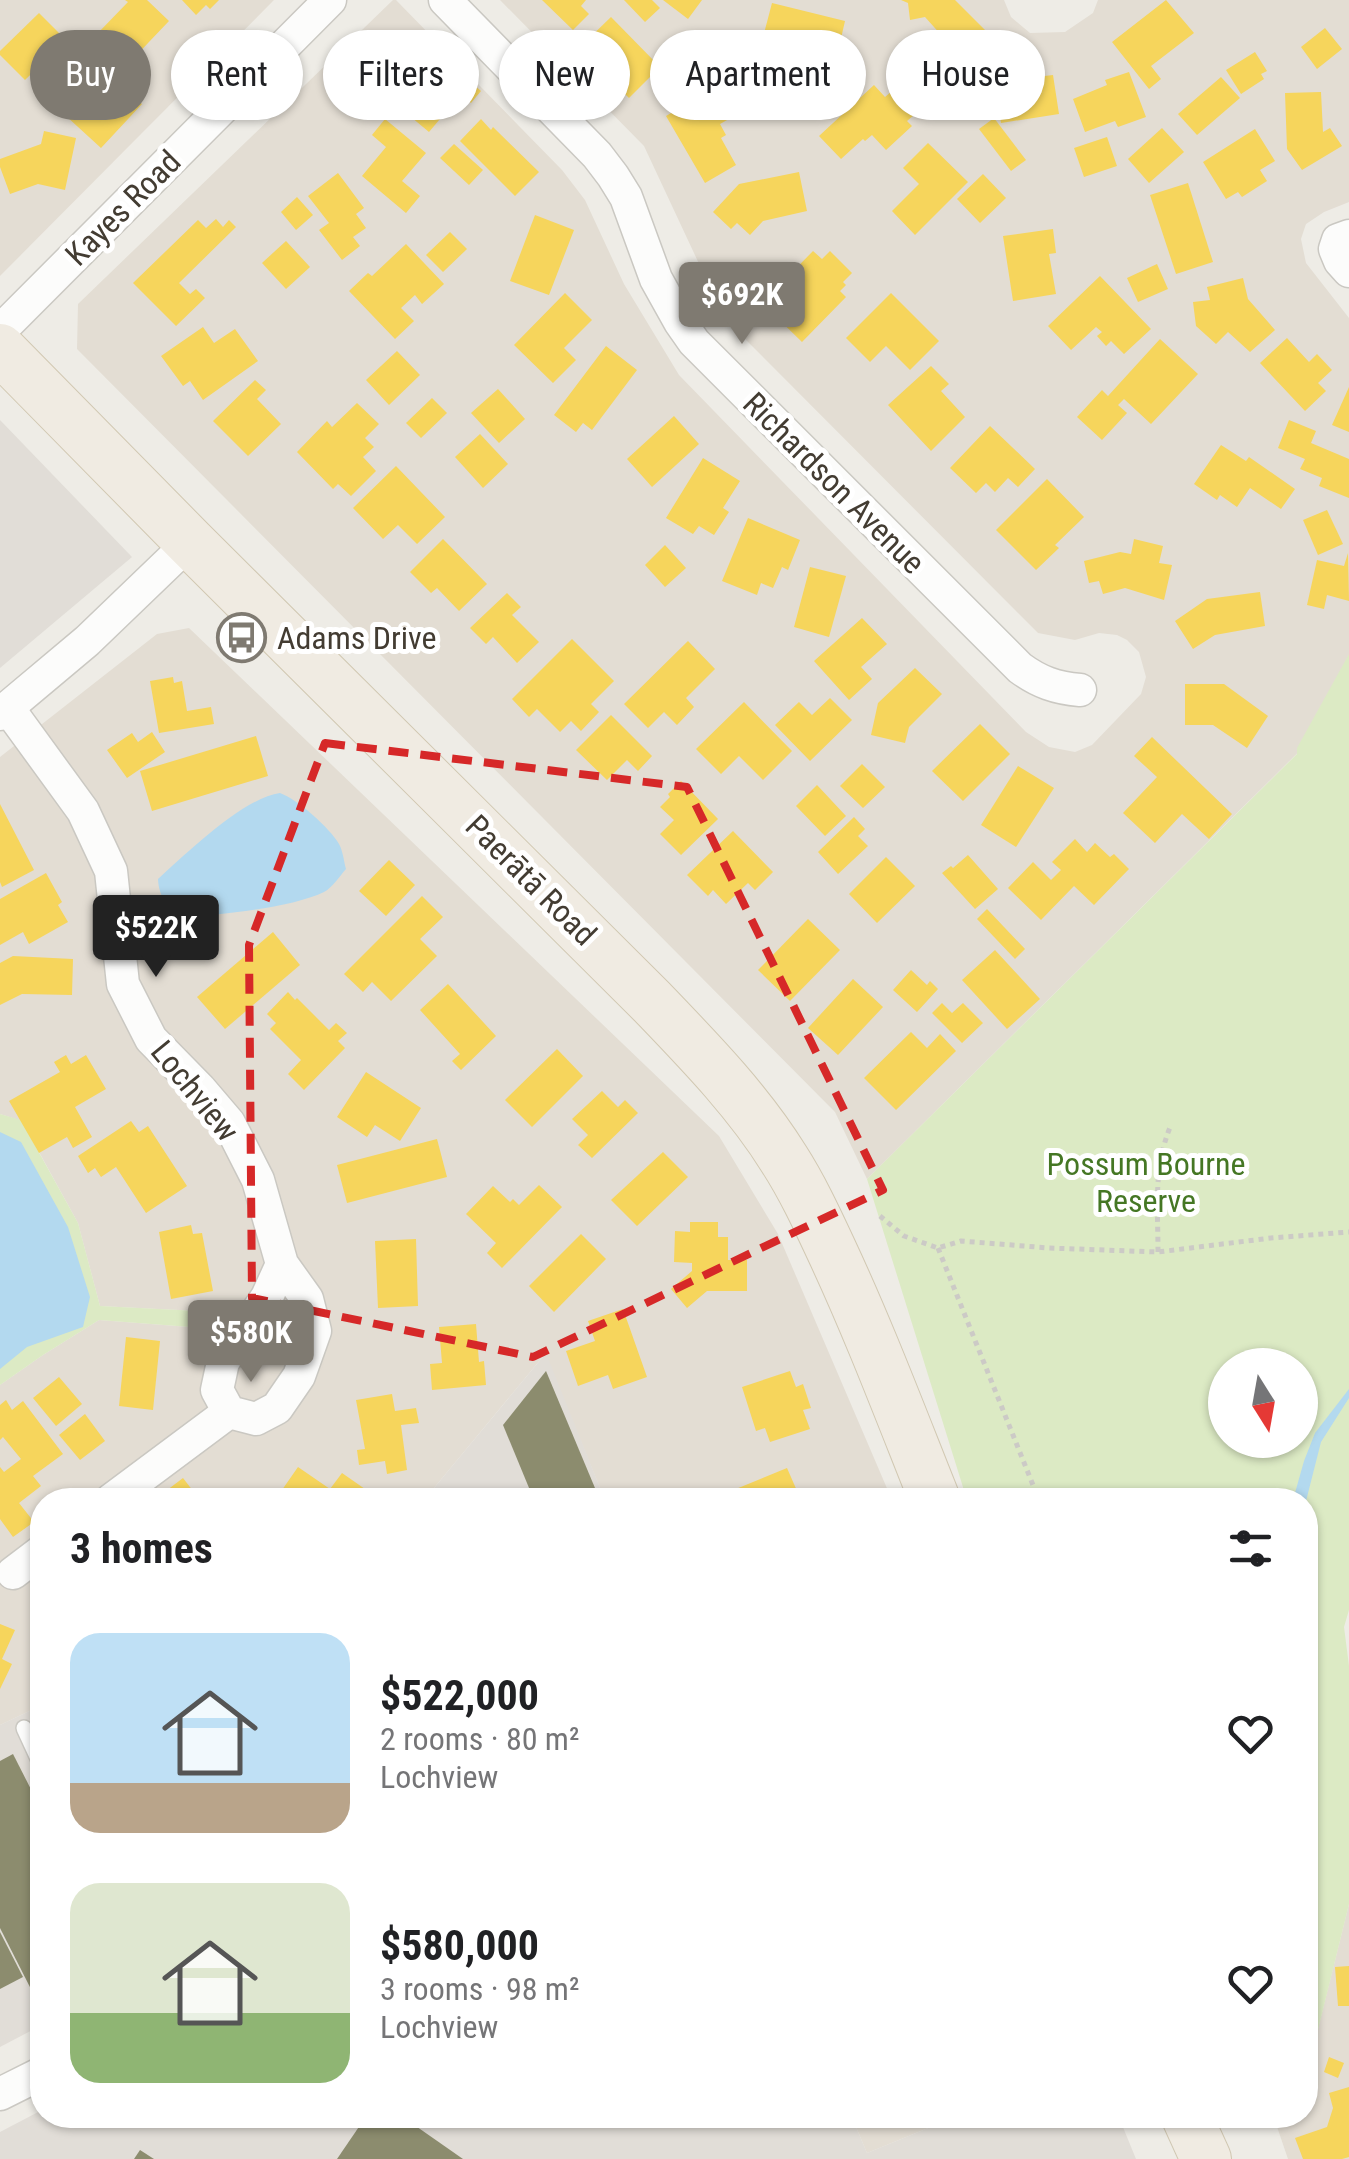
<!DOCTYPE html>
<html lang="en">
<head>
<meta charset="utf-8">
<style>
	body { margin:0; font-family:"Roboto Condensed",sans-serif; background:#f2f2f2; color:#202124; height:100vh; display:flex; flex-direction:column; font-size:38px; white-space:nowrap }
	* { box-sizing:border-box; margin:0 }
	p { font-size:32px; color:#757577 }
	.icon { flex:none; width:55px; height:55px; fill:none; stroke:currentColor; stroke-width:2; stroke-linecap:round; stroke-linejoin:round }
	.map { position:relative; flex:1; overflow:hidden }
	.sheet { position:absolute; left:30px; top:1488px; width:1288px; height:640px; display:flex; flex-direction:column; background:#fff; border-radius:40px; box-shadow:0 2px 8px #0004 }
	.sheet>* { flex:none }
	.top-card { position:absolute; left:30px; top:30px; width:1290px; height:90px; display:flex; gap:20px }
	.needle { width:65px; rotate:169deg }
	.buttons { position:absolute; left:1208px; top:1348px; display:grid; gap:20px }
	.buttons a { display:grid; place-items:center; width:110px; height:110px; border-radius:50%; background:#fff; box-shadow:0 2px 8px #0004; font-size:50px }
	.price { position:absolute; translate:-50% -85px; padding:0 22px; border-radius:10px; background:#7f7a71; color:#fff; font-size:32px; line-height:65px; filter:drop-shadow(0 2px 5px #0008) }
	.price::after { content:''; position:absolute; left:50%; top:60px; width:30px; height:22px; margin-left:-15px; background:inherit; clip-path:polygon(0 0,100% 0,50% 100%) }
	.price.selected { background:#222; color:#fff }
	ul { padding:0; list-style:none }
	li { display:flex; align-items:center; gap:30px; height:250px; padding:0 40px }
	li span { display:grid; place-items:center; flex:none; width:280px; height:200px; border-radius:30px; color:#555 }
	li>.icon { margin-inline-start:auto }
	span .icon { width:120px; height:120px; fill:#fffc; stroke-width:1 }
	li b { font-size:42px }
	h2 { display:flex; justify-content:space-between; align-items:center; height:120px; padding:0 40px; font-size:42px }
	.pill { padding:0 35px; border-radius:45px; background:#fff; box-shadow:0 2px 8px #0004; font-size:35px; line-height:90px }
	.pill.selected { background:#7f7a71; color:#fff }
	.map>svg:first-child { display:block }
	.residential { fill:#e3ddd3 }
	.industrial { fill:#e1ddd7 }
	.green { fill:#dceac4; fill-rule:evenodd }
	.water { fill:#b3d9ef }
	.homes { fill:#f6d55c }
	.industry { fill:#8c8c6e }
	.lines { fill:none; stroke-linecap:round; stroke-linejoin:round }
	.lane-casing { stroke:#cac8c2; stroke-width:18 }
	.street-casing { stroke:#cac8c2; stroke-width:35 }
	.primary-casing { stroke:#d1c8b2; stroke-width:52 }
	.path { stroke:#cccac6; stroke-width:5; stroke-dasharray:5 5; stroke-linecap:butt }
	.lane { stroke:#fcfcfb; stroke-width:15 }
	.street { stroke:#fcfcfb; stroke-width:32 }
	.primary { stroke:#f0ebe2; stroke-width:50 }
	.marked { fill:none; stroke:#d62828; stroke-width:8; stroke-dasharray:20 12; stroke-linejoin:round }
	.labels { text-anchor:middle; stroke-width:10; stroke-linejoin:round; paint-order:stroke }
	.street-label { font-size:32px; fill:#433c32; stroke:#fff }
	.poi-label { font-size:32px; fill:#433c32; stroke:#fff; text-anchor:start }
	.park-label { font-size:32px; fill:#457724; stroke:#fff }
</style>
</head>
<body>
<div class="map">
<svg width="1349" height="2159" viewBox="0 0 1349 2159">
	<rect width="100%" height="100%" fill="#eeece6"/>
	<g class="residential">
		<path d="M0,0H274L0,276Z"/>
		<path d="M393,0H396L562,170L585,200L624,284L679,375L1026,732L1049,747L1075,752L1092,745L1141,694L1146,677L1139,652L1127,640L1117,635L1099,633L1075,640L1038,633L731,325L722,313L644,146L500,0H1004L1011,17L1030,33L1065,32L1093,13L1098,0H1349V202L1324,212L1306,224L1301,239L1306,263L1349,318V702L867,1179L835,1112L77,349L78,304Z"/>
		<path d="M189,628L719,1136L778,1234L892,1500H605L545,1354L424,1500H42V1705L0,1725V1385L43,1355L99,1320L228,1330L237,1313L100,1306L78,1223L22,1121L0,1114V757L157,634Z"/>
		<path d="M1349,1904V2159H1288L1273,2115H1305V2036L1318,2029Z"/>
		<path d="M851,2115H960L867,2153Z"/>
	</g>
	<g class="industrial">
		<path d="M0,420L132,557L0,668Z"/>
		<path d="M546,1353L605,1500H424Z"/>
		<path d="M42,1705V2025L0,2047V1725Z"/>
		<path d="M42,2110V2115H851L867,2153L960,2115H1118L1136,2159H0V2132Z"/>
	</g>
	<g class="green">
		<path d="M1349,654V1610L1344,1627L1349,1666V1904L1318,2030L1305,2036V1500H967L867,1179L1297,754V748ZM1225,1365H1300V1440H1225Z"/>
		<path d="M0,1114L21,1120L78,1223L100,1306L238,1313L229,1330L99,1320L43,1355L0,1385Z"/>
	</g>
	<g class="water">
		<path d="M280,793C297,799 330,828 339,844C343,851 344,862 346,869C339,877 332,888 324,892C291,908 219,915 181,917C168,907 159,898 158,879C186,854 243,798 280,793Z"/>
		<path d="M0,1132L21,1142L68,1227L90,1297L83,1327L27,1347L0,1369Z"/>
		<path d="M1349,1389V1398L1321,1442L1305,1505V1500H1293L1304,1461L1315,1433Z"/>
	</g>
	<g class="homes">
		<path d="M125,0H147L169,21L128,64L97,34L128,2Z"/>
		<path d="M182,0H219L210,9L206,5L196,15Z"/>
		<path d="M542,0H586L581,6L589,14L573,30Z"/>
		<path d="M624,0H652L660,8L645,22Z"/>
		<path d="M663,0H702L688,19Z"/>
		<path d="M901,0H955L985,30L961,57L925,17L910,20L908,3Z"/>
		<path d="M1166,0L1194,33L1151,66L1161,79L1149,89L1112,42Z"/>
		<path d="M772,3L845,21L839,47L830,44L826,60L793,52L788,68L757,60Z"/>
		<path d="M39,13L66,40L25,80L0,55V51Z"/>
		<path d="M611,17L660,67L629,98L579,48Z"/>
		<path d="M1325,28L1342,49L1317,69L1301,47Z"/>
		<path d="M430,47L481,91L471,103L461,94L429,132L405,112L416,100L411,96L426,79L413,67Z"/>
		<path d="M928,47L957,77L942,91L913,61Z"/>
		<path d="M1255,52L1267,71L1261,74L1264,79L1241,94L1226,70Z"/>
		<path d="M1035,67L1036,77L1053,75L1059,114L1001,123L993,74Z"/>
		<path d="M1129,72L1146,117L1118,127L1115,121L1085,132L1073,99L1107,85L1105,80Z"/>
		<path d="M1221,77L1240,98L1197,135L1178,114Z"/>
		<path d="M77,79L102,102L118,84L142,104L101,148L54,105Z"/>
		<path d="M728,80L745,110L720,124L726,135L721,138L736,165L705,183L666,116Z"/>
		<path d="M874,85L885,97L892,91L914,115L907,121L912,126L886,150L872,135L865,141L863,139L841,159L819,136Z"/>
		<path d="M1321,92L1323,132L1330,128L1342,146L1302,170L1287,149L1285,93Z"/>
		<path d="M994,118L1026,160L1011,171L979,129Z"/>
		<path d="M385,119L426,153L402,181L420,196L406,213L362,176L386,147L372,135Z"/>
		<path d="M481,119L491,130L493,127L539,172L515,196L460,141Z"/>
		<path d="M1162,128L1184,152L1149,183L1128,159Z"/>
		<path d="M1255,129L1275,161L1260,170L1267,181L1242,197L1238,192L1226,199L1203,162Z"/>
		<path d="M44,131L76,138L65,190L38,184L10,194L0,167V159L41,144Z"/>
		<path d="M1107,137L1117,166L1084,177L1074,148Z"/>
		<path d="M928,143L968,182L915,235L892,211L919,184L903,168Z"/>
		<path d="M454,144L483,170L469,185L440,158Z"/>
		<path d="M799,172L807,211L763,221L750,235L737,223L731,229L713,212L739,184Z"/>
		<path d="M338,173L364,208L356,214L366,228L353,237L360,246L342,260L319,230L329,223L308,196Z"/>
		<path d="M983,174L1006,198L980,223L957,199Z"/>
		<path d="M1188,183L1213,262L1176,274L1150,195Z"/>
		<path d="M297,197L313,215L296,230L281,212Z"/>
		<path d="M535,215L574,230L549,295L510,281Z"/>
		<path d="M216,219L223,227L229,220L236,227L179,283L190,294L196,289L205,298L176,326L133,283L198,220L206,228Z"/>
		<path d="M1053,229L1056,253L1049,254L1056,294L1013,301L1003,236Z"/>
		<path d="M450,232L467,249L443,272L426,255Z"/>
		<path d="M286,241L310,267L286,289L262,263Z"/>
		<path d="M406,244L444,284L422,304L415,295L401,308L414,321L395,339L349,291L368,273L372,276Z"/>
		<path d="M813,251L822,259L830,251L852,273L843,282L846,285L840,291L846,297L802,342L762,303Z"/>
		<path d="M1157,264L1168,289L1138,302L1127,278Z"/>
		<path d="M1100,276L1151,329L1124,354L1111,341L1106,346L1097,336L1102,332L1096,327L1071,350L1048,326Z"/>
		<path d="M1243,278L1248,299L1275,330L1250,352L1228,332L1216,344L1196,326L1193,302L1210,300L1207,287Z"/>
		<path d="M565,293L592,320L564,348L576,360L553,383L514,345Z"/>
		<path d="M891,293L939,341L910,370L886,346L870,362L846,338Z"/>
		<path d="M203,327L214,343L235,329L258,361L203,400L190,381L183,386L161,356Z"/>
		<path d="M1287,338L1309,362L1317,354L1332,370L1318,383L1326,391L1305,411L1260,363Z"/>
		<path d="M1160,339L1198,374L1151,424L1124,399L1118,405L1127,413L1102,440L1077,417L1102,390L1108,396Z"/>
		<path d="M606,346L637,370L592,430L583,423L576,432L554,415Z"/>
		<path d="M397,351L420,375L389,405L366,380Z"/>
		<path d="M931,366L949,384L941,391L965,417L931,451L888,405Z"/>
		<path d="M255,380L266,390L257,399L281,424L248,456L213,421Z"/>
		<path d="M1349,387V432L1332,425Z"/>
		<path d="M498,389L525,419L499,443L471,413Z"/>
		<path d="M432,398L447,413L421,438L406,423Z"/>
		<path d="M357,403L379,424L365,438L374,447L363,457L376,471L351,496L338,484L333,489L297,452L327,421L332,427Z"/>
		<path d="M674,416L699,444L652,487L627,459Z"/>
		<path d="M1289,420L1316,431L1311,443L1349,459V498L1319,486L1322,478L1300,469L1305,459L1278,448Z"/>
		<path d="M990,426L1035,469L1018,487L1008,478L995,492L986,483L976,493L950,468Z"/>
		<path d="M480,434L508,464L483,488L455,457Z"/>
		<path d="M1221,445L1246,461L1249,457L1295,489L1281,509L1250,488L1237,507L1220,495L1217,500L1194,484Z"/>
		<path d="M703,458L740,481L723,508L729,512L714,535L699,526L693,534L666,518Z"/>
		<path d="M396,466L445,517L417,544L398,525L383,539L353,508Z"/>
		<path d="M1047,479L1084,517L1055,545L1059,548L1036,570L996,530Z"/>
		<path d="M1327,510L1343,544L1318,555L1303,520Z"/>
		<path d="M748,518L800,540L788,570L782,567L773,588L761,583L757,595L722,581Z"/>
		<path d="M443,539L487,584L459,611L437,588L431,593L410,572Z"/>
		<path d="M1134,539L1163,546L1159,563L1172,565L1164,600L1125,588L1103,594L1099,581L1089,583L1084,561L1120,552L1131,554Z"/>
		<path d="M665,545L686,568L665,587L645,565Z"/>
		<path d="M1348,553L1349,601L1327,595L1324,609L1307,605L1317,560L1344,566Z"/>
		<path d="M810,567L846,576L829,637L794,627Z"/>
		<path d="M1260,592L1265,626L1215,635L1193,649L1175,621L1207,599Z"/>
		<path d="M507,593L521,607L512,615L539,642L517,663L493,637L486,644L470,628Z"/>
		<path d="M862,618L887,644L861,667L872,679L849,700L814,661Z"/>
		<path d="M572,639L614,681L591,704L599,712L581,731L571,721L560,732L537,709L529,717L512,699Z"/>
		<path d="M688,641L715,669L686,698L694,707L677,725L664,712L648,728L624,704Z"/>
		<path d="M915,668L942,694L909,727L905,743L871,735L878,703Z"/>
		<path d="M173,677L174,683L182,681L187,711L211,707L214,724L159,733L150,681Z"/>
		<path d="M1185,684H1224L1268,716L1247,748L1213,725H1185Z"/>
		<path d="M830,698L852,720L810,761L775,725L799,702L812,715Z"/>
		<path d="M744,702L792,751L763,780L739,756L721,774L696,749Z"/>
		<path d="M611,715L652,756L638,771L627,760L607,780L576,750Z"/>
		<path d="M980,724L1010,754L963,801L932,771Z"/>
		<path d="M152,732L165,752L127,778L107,750L132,733L138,742Z"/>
		<path d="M256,736L268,776L152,811L140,771Z"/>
		<path d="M1152,737L1232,814L1209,839L1182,814L1155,843L1123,813L1157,777L1134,756Z"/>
		<path d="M862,764L885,787L863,808L840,786Z"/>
		<path d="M1018,766L1054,788L1016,847L981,825Z"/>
		<path d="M681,781L718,819L681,855L660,834L674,820L660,807L670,797L668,794Z"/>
		<path d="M817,785L846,816L825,836L796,806Z"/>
		<path d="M0,804L34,870L2,887L0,882Z"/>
		<path d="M854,817L865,829L858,836L868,846L838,874L818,852Z"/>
		<path d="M733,831L773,872L755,890L748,883L726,904L713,890L708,896L687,875Z"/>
		<path d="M1075,839L1087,852L1095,843L1110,857L1114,854L1129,869L1094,905L1074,886L1041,920L1008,888L1033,862L1051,880L1061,870L1052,862Z"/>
		<path d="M968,855L998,889L975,909L942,873L951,866L953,868Z"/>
		<path d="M886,857L915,886L877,923L849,894Z"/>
		<path d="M389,860L415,885L386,916L359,891Z"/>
		<path d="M46,873L62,902L58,905L68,922L29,944L23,932L0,945V899Z"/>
		<path d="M422,896L443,917L420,939L437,956L391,1001L372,982L363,992L344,974Z"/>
		<path d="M987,909L1025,949L1015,959L977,919Z"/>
		<path d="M808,919L840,950L790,1001L758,970Z"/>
		<path d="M273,932L300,965L225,1029L197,997Z"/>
		<path d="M995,950L1040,999L1007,1029L962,980Z"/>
		<path d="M13,956L73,959L72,995L22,994L0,1005V963Z"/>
		<path d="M911,970L927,985L930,981L938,989L917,1012L893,990Z"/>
		<path d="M853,979L883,1007L838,1055L808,1028Z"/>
		<path d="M448,984L496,1036L461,1070L452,1061L460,1054L420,1010Z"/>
		<path d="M288,992L295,1000L297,998L329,1030L336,1023L347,1033L338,1041L345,1048L304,1090L288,1074L301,1060L270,1029L276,1023L267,1014Z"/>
		<path d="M942,1003L952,1013L963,1003L983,1023L962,1043L932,1013Z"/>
		<path d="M911,1032L927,1048L940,1034L956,1051L896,1110L864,1078Z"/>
		<path d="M557,1049L583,1076L532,1127L505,1100Z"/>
		<path d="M66,1055L71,1064L86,1055L106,1089L75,1107L92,1137L73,1148L67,1137L39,1153L9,1101L60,1072L54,1062Z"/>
		<path d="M366,1072L421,1108L400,1141L375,1125L367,1137L337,1117Z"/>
		<path d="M602,1091L618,1107L625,1100L638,1113L592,1158L578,1145L588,1135L572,1119Z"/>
		<path d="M131,1121L139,1132L148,1126L187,1186L146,1213L116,1167L101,1177L95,1168L88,1173L78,1156Z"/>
		<path d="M437,1139L447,1177L347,1203L337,1165Z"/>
		<path d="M663,1152L688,1177L637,1226L611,1200Z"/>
		<path d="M539,1185L562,1207L502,1268L487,1253L496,1243L466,1214L493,1186L510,1202L513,1199L519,1205Z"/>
		<path d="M690,1222H718V1237H728V1260H747V1291H707L687,1308L671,1289L692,1271V1263L674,1262L675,1231L690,1232Z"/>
		<path d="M191,1225L193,1234L202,1233L213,1291L171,1299L159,1232Z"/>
		<path d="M581,1234L606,1259L554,1312L529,1286Z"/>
		<path d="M416,1239L418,1306L378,1308L375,1241Z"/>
		<path d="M623,1309L647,1377L613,1389L608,1375L578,1386L566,1351L595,1341L588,1321Z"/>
		<path d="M476,1324L479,1362L484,1361L486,1385L432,1390L430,1364L442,1363L439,1327Z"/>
		<path d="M126,1337L160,1341L153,1410L119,1406Z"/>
		<path d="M790,1371L796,1387L803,1384L811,1408L803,1410L810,1429L770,1442L765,1428L756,1431L742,1387Z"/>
		<path d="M59,1377L82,1404L56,1426L33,1398Z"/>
		<path d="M392,1394L395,1411L416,1408L419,1423L401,1425L407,1470L387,1474L385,1461L359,1465L357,1450L365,1449L356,1400Z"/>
		<path d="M6,1400L12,1410L23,1401L63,1454L33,1476L41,1486L19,1503L34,1522L13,1537L0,1519V1467L4,1472L21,1459L3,1437L0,1440V1405Z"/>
		<path d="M85,1414L105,1441L80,1460L59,1435Z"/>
		<path d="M298,1467L330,1489L342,1473L365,1489L357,1500H275Z"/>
		<path d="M787,1468L801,1500H709Z"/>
		<path d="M183,1478L200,1500H154Z"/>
		<path d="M0,1624L15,1630L2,1659L12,1664L0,1689Z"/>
		<path d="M1349,1966V2006H1338L1335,1967Z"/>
		<path d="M1329,2057L1344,2063L1338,2078L1324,2072Z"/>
		<path d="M1349,2087V2157L1342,2159H1303L1295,2138L1327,2127L1333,2108L1329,2093Z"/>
	</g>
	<g class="industry">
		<path d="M546,1371L600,1500H534L503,1425Z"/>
		<path d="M13,1754L42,1811V1996L36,1999L0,1928V1761Z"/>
		<path d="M0,1932L23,1977L0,1989Z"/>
		<path d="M367,2115H400L463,2159H337Z"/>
		<path d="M140,2150L154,2159H134Z"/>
	</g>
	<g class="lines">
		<defs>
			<path id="lane" d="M24,1728L42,1767"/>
			<g id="street">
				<path d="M445,0L597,155L613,176L626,197L656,279L680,322L694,342L1020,668C1039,682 1056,688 1080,690"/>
				<path d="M1349,236L1338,240L1335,249L1340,261L1349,271"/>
				<path d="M0,331L330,0"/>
				<path d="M8,708L83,811L111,871L123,984L151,1039L200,1089L229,1123L258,1180L282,1264L307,1299L315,1331L299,1376L277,1408L256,1419L229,1412L217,1390L223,1362L267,1297L282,1264"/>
				<path d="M0,714L87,641L190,542"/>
				<path d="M111,1500L229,1412"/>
				<path d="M13,1573L42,1551"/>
				<path d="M0,2094L42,2073"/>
			</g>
			<g id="primary">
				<path d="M0,349L190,542L652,1002C699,1051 748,1101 784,1159C802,1187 816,1217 830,1247C869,1330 901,1415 935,1500"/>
				<path d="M1186,2115L1206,2159"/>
			</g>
		</defs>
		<use href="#lane" class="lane-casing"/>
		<use href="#street" class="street-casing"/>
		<use href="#primary" class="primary-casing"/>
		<g class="path">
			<path d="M880,1216L904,1236L938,1248L961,1241L1049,1248L1158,1252L1271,1238L1349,1232"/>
			<path d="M938,1248L1039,1500"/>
			<path d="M1158,1252C1158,1206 1153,1168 1171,1125"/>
		</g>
		<use href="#lane" class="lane"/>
		<use href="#street" class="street"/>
		<use href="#primary" class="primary"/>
	</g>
	<path class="marked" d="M325,743L687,787L883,1190L533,1357L252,1298L249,945Z"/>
	<defs>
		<symbol id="bus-ring" viewBox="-11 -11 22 22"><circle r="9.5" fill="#fff" stroke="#7f7a71" stroke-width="1.5"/><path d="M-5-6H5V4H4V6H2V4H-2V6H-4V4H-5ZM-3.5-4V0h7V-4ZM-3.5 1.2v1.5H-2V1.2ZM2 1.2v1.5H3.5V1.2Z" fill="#7f7a71"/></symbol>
	</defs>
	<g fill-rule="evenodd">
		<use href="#bus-ring" x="214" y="610" width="55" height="55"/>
	</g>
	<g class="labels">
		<g class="street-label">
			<text transform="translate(123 208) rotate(-45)" y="11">Kayes Road</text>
			<text transform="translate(834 483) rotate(45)" y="11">Richardson Avenue</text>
			<text transform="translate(531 880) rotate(45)" y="11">Paerātā Road</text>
			<text transform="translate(195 1091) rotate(51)" y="11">Lochview</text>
		</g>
		<g class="poi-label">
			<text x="277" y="649">Adams Drive</text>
		</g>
		<g class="park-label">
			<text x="1146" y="1175">Possum Bourne<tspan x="1146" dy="37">Reserve</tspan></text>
		</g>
	</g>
</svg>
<div class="buttons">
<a><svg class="needle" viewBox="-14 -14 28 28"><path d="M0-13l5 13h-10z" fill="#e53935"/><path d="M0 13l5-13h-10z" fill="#757577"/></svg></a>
</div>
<b class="price" style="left:742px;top:347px">$692K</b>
<b class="price selected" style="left:156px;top:980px">$522K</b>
<b class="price" style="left:251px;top:1385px">$580K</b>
<div class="top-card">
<a class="pill selected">Buy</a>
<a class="pill">Rent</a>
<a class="pill">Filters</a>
<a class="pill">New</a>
<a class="pill">Apartment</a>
<a class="pill">House</a>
</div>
<section class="sheet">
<h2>3 homes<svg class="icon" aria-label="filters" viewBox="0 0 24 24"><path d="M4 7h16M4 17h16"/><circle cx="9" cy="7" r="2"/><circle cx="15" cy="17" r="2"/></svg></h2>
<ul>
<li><span style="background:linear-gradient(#bfe0f5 75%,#b9a48a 0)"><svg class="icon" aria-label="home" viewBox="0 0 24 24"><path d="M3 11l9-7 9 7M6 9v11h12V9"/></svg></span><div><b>$522,000</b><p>2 rooms · 80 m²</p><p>Lochview</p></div><svg class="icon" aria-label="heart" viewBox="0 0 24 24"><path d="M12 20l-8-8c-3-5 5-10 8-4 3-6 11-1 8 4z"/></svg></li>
<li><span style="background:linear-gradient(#dfe7d0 65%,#8fb573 0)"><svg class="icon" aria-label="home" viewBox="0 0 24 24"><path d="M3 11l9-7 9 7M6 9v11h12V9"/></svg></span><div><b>$580,000</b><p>3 rooms · 98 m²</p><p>Lochview</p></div><svg class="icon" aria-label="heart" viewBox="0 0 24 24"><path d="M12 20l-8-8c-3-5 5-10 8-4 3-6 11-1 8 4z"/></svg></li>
</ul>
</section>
</div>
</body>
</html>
